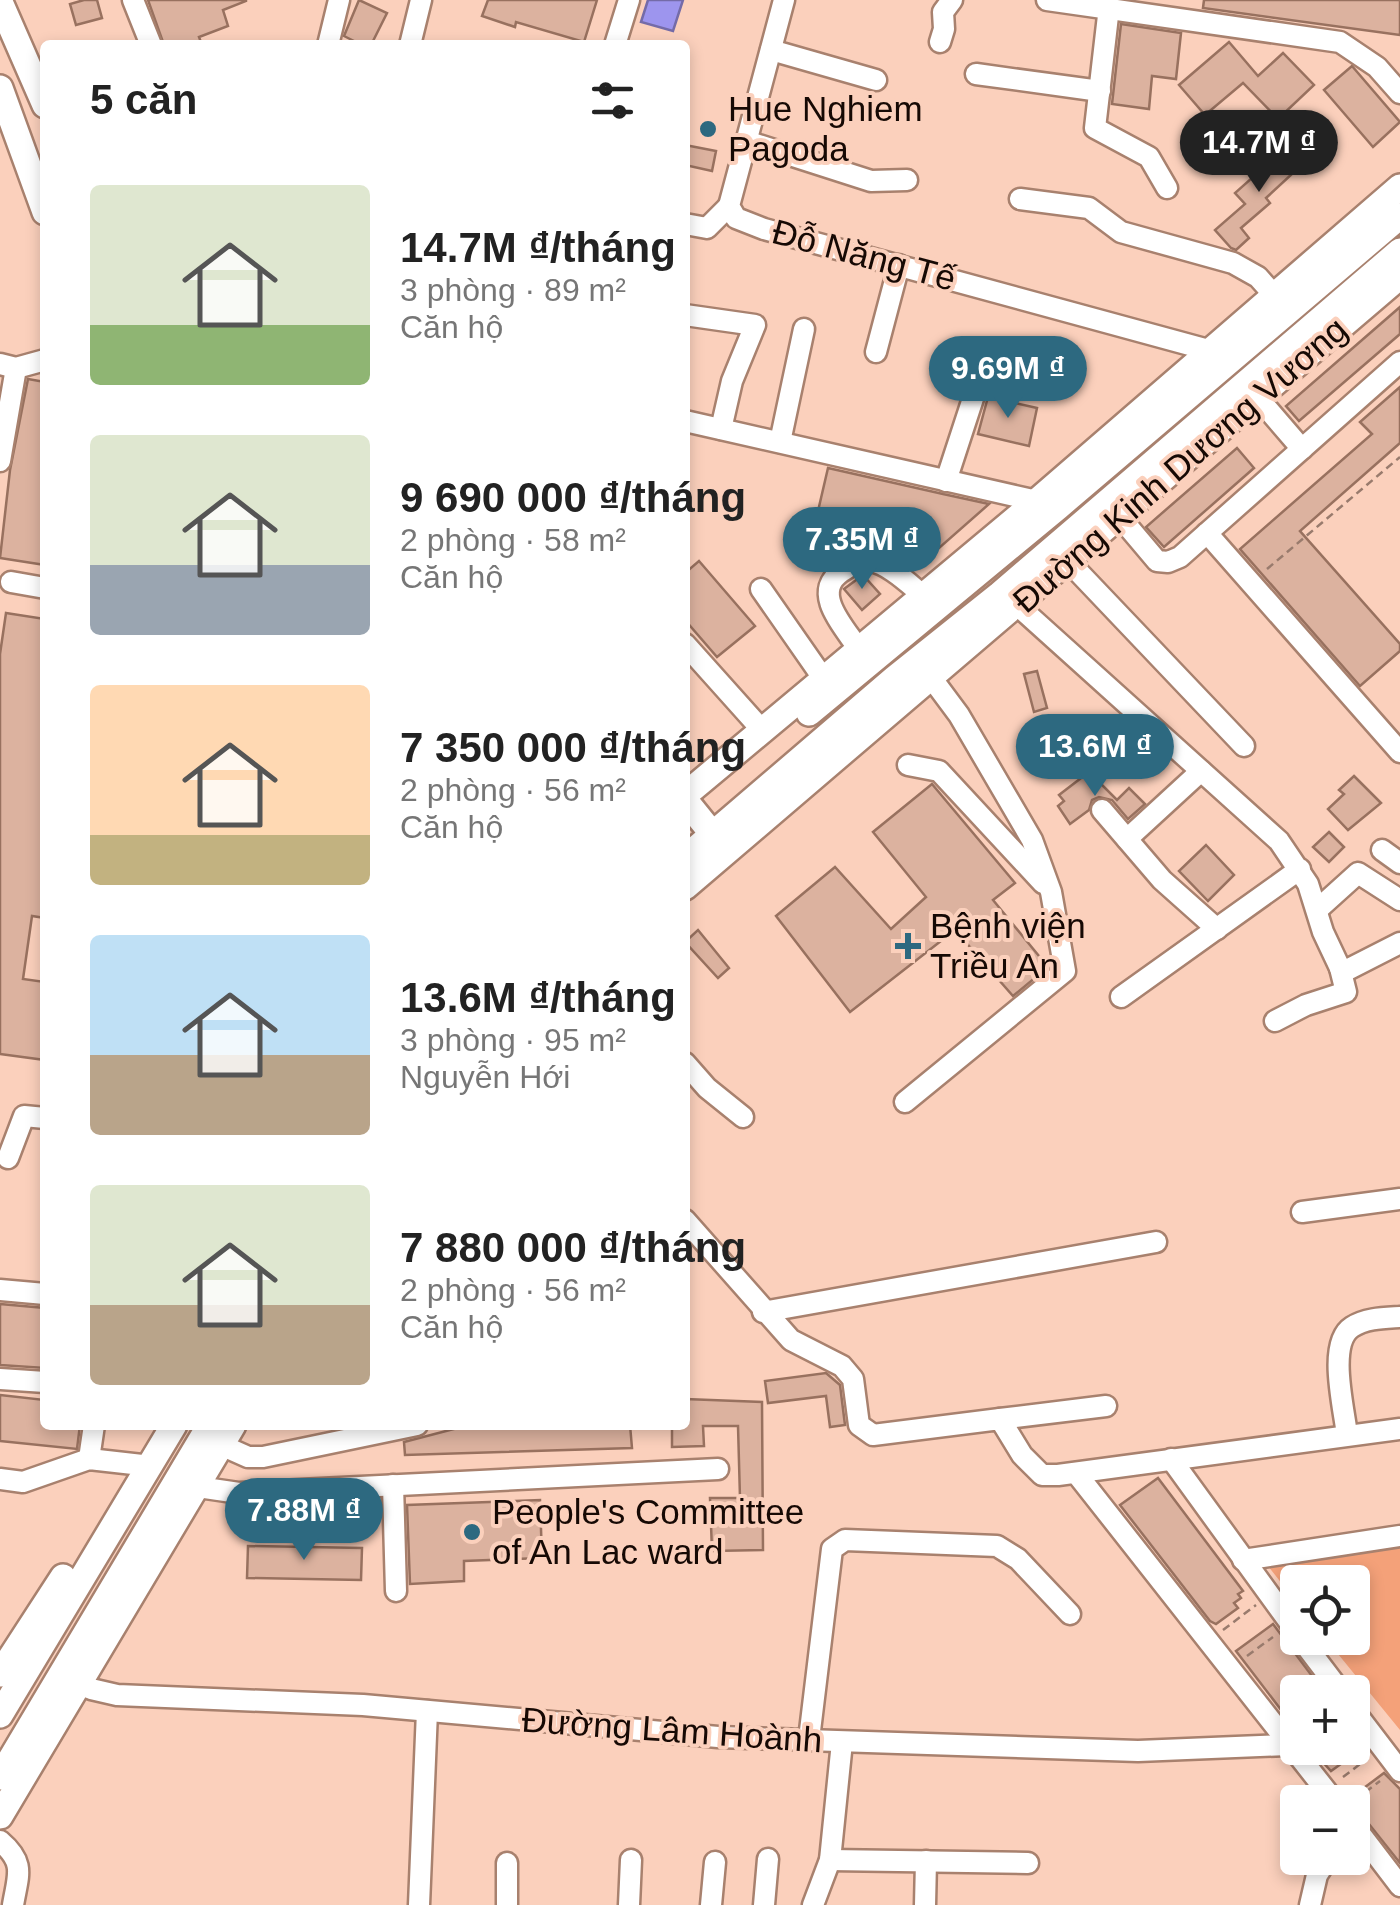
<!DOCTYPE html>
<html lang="vi">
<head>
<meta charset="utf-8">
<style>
	body { margin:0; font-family:Arial,sans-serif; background:#f6f6f6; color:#222; height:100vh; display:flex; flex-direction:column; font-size:38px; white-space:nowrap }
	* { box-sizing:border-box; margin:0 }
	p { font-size:32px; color:#767676 }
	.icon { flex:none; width:55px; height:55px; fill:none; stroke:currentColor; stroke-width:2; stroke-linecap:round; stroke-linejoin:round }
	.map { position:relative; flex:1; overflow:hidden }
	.details { position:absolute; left:40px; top:40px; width:650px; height:1390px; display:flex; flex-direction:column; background:#fff; border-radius:10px; box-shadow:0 5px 15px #0003 }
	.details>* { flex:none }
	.buttons { position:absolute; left:1280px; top:1565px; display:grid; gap:20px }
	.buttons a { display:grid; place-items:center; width:90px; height:90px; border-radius:10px; background:#fff; box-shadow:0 5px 15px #0003; font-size:50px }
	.price { position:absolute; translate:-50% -85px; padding:0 22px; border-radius:35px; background:#2d6980; color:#fff; font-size:32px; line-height:65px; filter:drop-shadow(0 2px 5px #0008) }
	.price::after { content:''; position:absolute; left:50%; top:60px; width:30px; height:22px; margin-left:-15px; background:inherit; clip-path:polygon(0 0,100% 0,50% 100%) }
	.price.selected { background:#222; color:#fff }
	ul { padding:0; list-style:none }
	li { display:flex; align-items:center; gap:30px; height:250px; padding:0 50px }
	li span { display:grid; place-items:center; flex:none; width:280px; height:200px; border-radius:10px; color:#555 }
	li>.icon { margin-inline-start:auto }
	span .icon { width:120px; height:120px; fill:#fffc; stroke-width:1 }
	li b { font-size:42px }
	h2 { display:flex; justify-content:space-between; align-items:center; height:120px; padding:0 50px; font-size:42px }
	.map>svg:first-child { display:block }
	.green { fill:#f4a179 }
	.water { fill:#9d95ee; stroke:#746ba8; stroke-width:2.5 }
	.building { fill:#dcb29f; stroke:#98715f; stroke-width:2.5 }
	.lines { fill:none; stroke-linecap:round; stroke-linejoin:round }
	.minor-casing { stroke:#a8816e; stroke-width:25 }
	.major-casing { stroke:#a8816e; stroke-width:30 }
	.path { stroke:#997b6d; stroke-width:2.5; stroke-dasharray:8 5; stroke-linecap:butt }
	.minor { stroke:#fff; stroke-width:20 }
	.major { stroke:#fff; stroke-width:25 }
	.poi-dot { fill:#2d6980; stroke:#fbd0bc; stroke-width:4 }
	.labels { text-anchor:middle; stroke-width:8; stroke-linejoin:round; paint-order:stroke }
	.poi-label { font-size:35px; fill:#160904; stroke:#fbd0bc; text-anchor:start }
	.street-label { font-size:35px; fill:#160904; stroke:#fbd0bc }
</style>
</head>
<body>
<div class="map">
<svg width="1400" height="1905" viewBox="0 0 1400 1905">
	<rect width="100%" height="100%" fill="#fbd0bc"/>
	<path class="green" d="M1400,1544V1730L1325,1638H1352V1582H1298L1297,1603L1268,1566Z"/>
	<path class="water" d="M648,0H683L673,31L641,22Z"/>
	<g class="building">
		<path d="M84,0H97L102,18L76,25L70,4Z"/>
		<path d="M148,0H246V1L223,10L228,26L199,37L202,45H164Z"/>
		<path d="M359,0L387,13L371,45H362L344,36Z"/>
		<path d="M488,0H597L584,42L516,22L515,27L482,16Z"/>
		<path d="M1204,0H1400V35L1203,8Z"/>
		<path d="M1121,24L1181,33L1176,79L1152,76L1149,109L1112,104Z"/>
		<path d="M1229,42L1258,76L1283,53L1314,85L1278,119L1243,83L1205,115L1179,85Z"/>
		<path d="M1352,66L1400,122L1373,147L1324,90Z"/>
		<path d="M685,145L716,151L712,171L685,165Z"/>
		<path d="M1289,145L1305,162L1266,198L1270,203L1241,228L1249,238L1236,250L1231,248L1215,230L1245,204L1235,193Z"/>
		<path d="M1400,307V334L1299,421L1286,406Z"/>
		<path d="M28,379L45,382V565L0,558L10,470Z"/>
		<path d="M1400,387V443L1300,531L1400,644V651L1360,686L1240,549L1372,434L1360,422Z"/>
		<path d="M988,397L1037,408L1029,446L978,434Z"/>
		<path d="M1237,448L1254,468L1164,547L1146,527Z"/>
		<path d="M828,468L943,494L989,504L930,556L908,551L910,545L815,524Z"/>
		<path d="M699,561L755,626L717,657L685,620V573Z"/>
		<path d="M863,575L880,594L862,610L844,589Z"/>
		<path d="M6,613L45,619V918L32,916L23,979L45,982V1060L0,1054V654Z"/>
		<path d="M1037,671L1047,708L1034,712L1024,674Z"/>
		<path d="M1089,772L1117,800L1129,788L1145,804L1128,819L1112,800L1099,797L1092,800L1089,810L1070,824L1058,806L1064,801L1059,795Z"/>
		<path d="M1354,776L1381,803L1348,830L1328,809L1344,794L1339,790Z"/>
		<path d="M932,784L1015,883L993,900L1048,967L1013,996L955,930L850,1012L776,916L835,867L891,929L926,897L873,832Z"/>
		<path d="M1329,832L1344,847L1329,862L1313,847Z"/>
		<path d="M1206,845L1234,875L1208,901L1179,871Z"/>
		<path d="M698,930L729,968L718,978L685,942Z"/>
		<path d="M0,1304L45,1308V1368L0,1365Z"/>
		<path d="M826,1373L840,1385L845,1425L830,1427L826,1396L768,1403L765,1381Z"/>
		<path d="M0,1395L45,1400V1425H80L77,1449L0,1441Z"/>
		<path d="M685,1399L762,1402L763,1550L712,1551L710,1498H740L738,1426H703L704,1446L672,1447V1425H685Z"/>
		<path d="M469,1425H630L632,1448L405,1455L404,1442Z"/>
		<path d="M1158,1478L1243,1591L1238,1594L1241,1598L1234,1603L1238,1608L1216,1624L1210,1621L1120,1505Z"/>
		<path d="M540,1500L542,1558L464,1561V1581L410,1584L407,1505Z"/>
		<path d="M248,1546L362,1548L361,1580L247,1578Z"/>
		<path d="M1273,1624L1324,1692H1298V1732L1236,1651Z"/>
		<path d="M1310,1748H1363L1331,1771Z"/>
		<path d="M1384,1773L1400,1789V1863L1349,1799Z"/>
	</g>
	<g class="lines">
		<defs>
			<g id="minor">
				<path d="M133,0L151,45"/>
				<path d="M784,0L729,206L736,218L764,229L1212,351"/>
				<path d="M1047,0L1340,42L1377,67L1400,93"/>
				<path d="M1109,7L1095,128L1149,157L1167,188"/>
				<path d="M940,42L944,29L943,12L952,0"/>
				<path d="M328,45L339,0"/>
				<path d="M410,45L421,0"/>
				<path d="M615,45L629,0"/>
				<path d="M771,50L876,80"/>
				<path d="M976,74L1100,91"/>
				<path d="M746,141L871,181L907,180"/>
				<path d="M1020,199L1089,208L1121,232L1233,263L1258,277L1275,296"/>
				<path d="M685,224L707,228L729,206"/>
				<path d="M685,315L755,325L732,381L721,429"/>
				<path d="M876,352L899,265"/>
				<path d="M0,364L16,368L45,360"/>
				<path d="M1259,399L1302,449"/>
				<path d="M685,421L1037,501"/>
				<path d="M780,442L804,329"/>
				<path d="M0,461L16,368"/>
				<path d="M946,481L980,377"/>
				<path d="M1119,516L1157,561L1168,562L1180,557L1400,362"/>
				<path d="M1207,533L1400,752"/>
				<path d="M1067,560L1244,746"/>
				<path d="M11,582L45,588"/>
				<path d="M761,589L823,678"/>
				<path d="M1017,605L1279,841L1308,884L1323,932L1340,968L1345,971L1400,943"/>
				<path d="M685,644L762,730"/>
				<path d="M858,648C844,627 811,593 841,572C851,566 858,559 870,561C889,564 909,584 924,596"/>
				<path d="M908,765L939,771L1043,883"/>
				<path d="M1102,810L1162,880L1217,929"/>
				<path d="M1127,839L1201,771"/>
				<path d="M1382,850L1400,863"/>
				<path d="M1317,910L1358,873L1400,900"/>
				<path d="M1121,997L1300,869"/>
				<path d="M1275,1021L1306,1005L1346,992L1340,968"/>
				<path d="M685,1063L707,1088L743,1117"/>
				<path d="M905,1102L1065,971L1051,892L1032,840L959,715L930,676"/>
				<path d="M8,1158L24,1116L45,1118"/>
				<path d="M1302,1212L1400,1199"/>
				<path d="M685,1220L791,1340L842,1366L853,1379L859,1425L873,1435L1000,1419L1022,1455L1042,1475H1058L1400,1429"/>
				<path d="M0,1290L45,1294"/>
				<path d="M763,1312L1156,1242"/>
				<path d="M0,1379L45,1382"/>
				<path d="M1000,1419L1106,1406"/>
				<path d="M1347,1435C1344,1408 1327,1343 1352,1327C1366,1318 1384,1318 1400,1317"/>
				<path d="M221,1445L248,1457H263L417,1425"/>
				<path d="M89,1459L94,1425"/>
				<path d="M1171,1459L1298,1634"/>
				<path d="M1076,1473L1335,1802"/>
				<path d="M0,1479L23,1482L89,1459L151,1466"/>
				<path d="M393,1485L396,1591"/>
				<path d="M198,1487L239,1493L718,1469"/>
				<path d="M1243,1560L1400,1536"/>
				<path d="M1300,1638L1341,1692"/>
				<path d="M67,1678L91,1689L117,1695L363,1705L718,1737L1138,1751L1287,1745"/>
				<path d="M1352,1708L1400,1771"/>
				<path d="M809,1739L832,1549L845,1540L997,1546L1018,1559L1070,1614"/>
				<path d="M1352,1823L1400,1886"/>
				<path d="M0,1841C26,1863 18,1875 13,1905"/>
				<path d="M830,1860L1028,1863"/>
				<path d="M419,1905L427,1711"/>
				<path d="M507,1905V1863"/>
				<path d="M629,1905L631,1860"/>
				<path d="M711,1905L715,1862"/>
				<path d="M764,1905L768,1859"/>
				<path d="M813,1905L830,1860L842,1742"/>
				<path d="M925,1905L926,1861"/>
				<path d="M1310,1905L1317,1875L1328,1858"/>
			</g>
			<g id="major">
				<path d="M0,2L45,105"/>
				<path d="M0,88L45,212"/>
				<path d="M809,713L1058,507L1400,216"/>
				<path d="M685,795L1037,501L1400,187"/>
				<path d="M685,800L723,847"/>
				<path d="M685,858L895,678L1000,594L1400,251"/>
				<path d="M685,887L1400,276"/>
				<path d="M0,1674L63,1577"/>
				<path d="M0,1715L174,1425"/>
				<path d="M0,1777L210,1425"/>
				<path d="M0,1816L233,1425"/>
			</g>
		</defs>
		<use href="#minor" class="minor-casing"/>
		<use href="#major" class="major-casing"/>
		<g class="path">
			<path d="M1267,569L1400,457"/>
			<path d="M1223,1630L1256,1605"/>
			<path d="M1247,1656L1273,1637"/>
			<path d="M1343,1777L1368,1758"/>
			<path d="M1355,1800L1380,1781"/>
		</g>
		<use href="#minor" class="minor"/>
		<use href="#major" class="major"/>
	</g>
	<g class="poi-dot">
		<circle cx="708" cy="129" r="10"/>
		<path d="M903 931h10v10h10v10h-10v10h-10v-10h-10v-10h10z"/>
		<circle cx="472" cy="1532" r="10"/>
	</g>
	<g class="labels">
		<g class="poi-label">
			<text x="728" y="121">Hue Nghiem<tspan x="728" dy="40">Pagoda</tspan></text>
			<text x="930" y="938">Bệnh viện<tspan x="930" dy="40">Triều An</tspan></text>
			<text x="492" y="1524">People's Committee<tspan x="492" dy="40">of An Lac ward</tspan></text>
		</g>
		<g class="street-label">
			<text transform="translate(864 255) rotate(15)" y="12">Đỗ Năng Tế</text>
			<text transform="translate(1180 465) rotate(-41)" y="12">Đường Kinh Dương Vương</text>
			<text transform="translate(672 1730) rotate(4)" y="12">Đường Lâm Hoành</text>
		</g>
	</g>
</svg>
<div class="buttons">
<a><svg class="icon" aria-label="locate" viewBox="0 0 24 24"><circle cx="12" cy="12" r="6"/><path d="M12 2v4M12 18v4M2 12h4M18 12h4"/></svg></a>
<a>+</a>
<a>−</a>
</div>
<b class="price selected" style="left:1259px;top:195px">14.7M ₫</b>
<b class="price" style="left:1008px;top:421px">9.69M ₫</b>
<b class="price" style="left:862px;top:592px">7.35M ₫</b>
<b class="price" style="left:1095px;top:799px">13.6M ₫</b>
<b class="price" style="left:304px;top:1563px">7.88M ₫</b>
<section class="details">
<h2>5 căn<svg class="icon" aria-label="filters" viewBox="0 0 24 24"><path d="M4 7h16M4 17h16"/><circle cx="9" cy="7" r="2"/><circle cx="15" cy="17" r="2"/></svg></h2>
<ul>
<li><span style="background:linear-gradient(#dfe7d0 70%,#8fb573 0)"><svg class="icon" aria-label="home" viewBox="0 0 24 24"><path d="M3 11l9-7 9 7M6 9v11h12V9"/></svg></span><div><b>14.7M ₫/tháng</b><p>3 phòng · 89 m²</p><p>Căn hộ</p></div></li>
<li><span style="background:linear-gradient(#dfe7d0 65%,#9aa5b1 0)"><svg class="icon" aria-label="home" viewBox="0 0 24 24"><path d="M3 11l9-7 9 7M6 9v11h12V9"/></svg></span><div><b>9 690 000 ₫/tháng</b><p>2 phòng · 58 m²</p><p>Căn hộ</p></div></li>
<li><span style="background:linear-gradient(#ffd9b3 75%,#c2b280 0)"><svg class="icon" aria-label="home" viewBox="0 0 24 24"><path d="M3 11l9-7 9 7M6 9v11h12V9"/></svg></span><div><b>7 350 000 ₫/tháng</b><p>2 phòng · 56 m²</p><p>Căn hộ</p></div></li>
<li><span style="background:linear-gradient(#bfe0f5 60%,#b9a48a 0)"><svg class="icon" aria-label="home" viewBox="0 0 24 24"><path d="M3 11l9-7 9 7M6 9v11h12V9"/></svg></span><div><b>13.6M ₫/tháng</b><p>3 phòng · 95 m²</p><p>Nguyễn Hới</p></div></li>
<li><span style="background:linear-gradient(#dfe7d0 60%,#b9a48a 0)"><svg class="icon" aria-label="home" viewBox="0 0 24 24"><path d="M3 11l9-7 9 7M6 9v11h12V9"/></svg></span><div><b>7 880 000 ₫/tháng</b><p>2 phòng · 56 m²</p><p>Căn hộ</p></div></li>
</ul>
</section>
</div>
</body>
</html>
